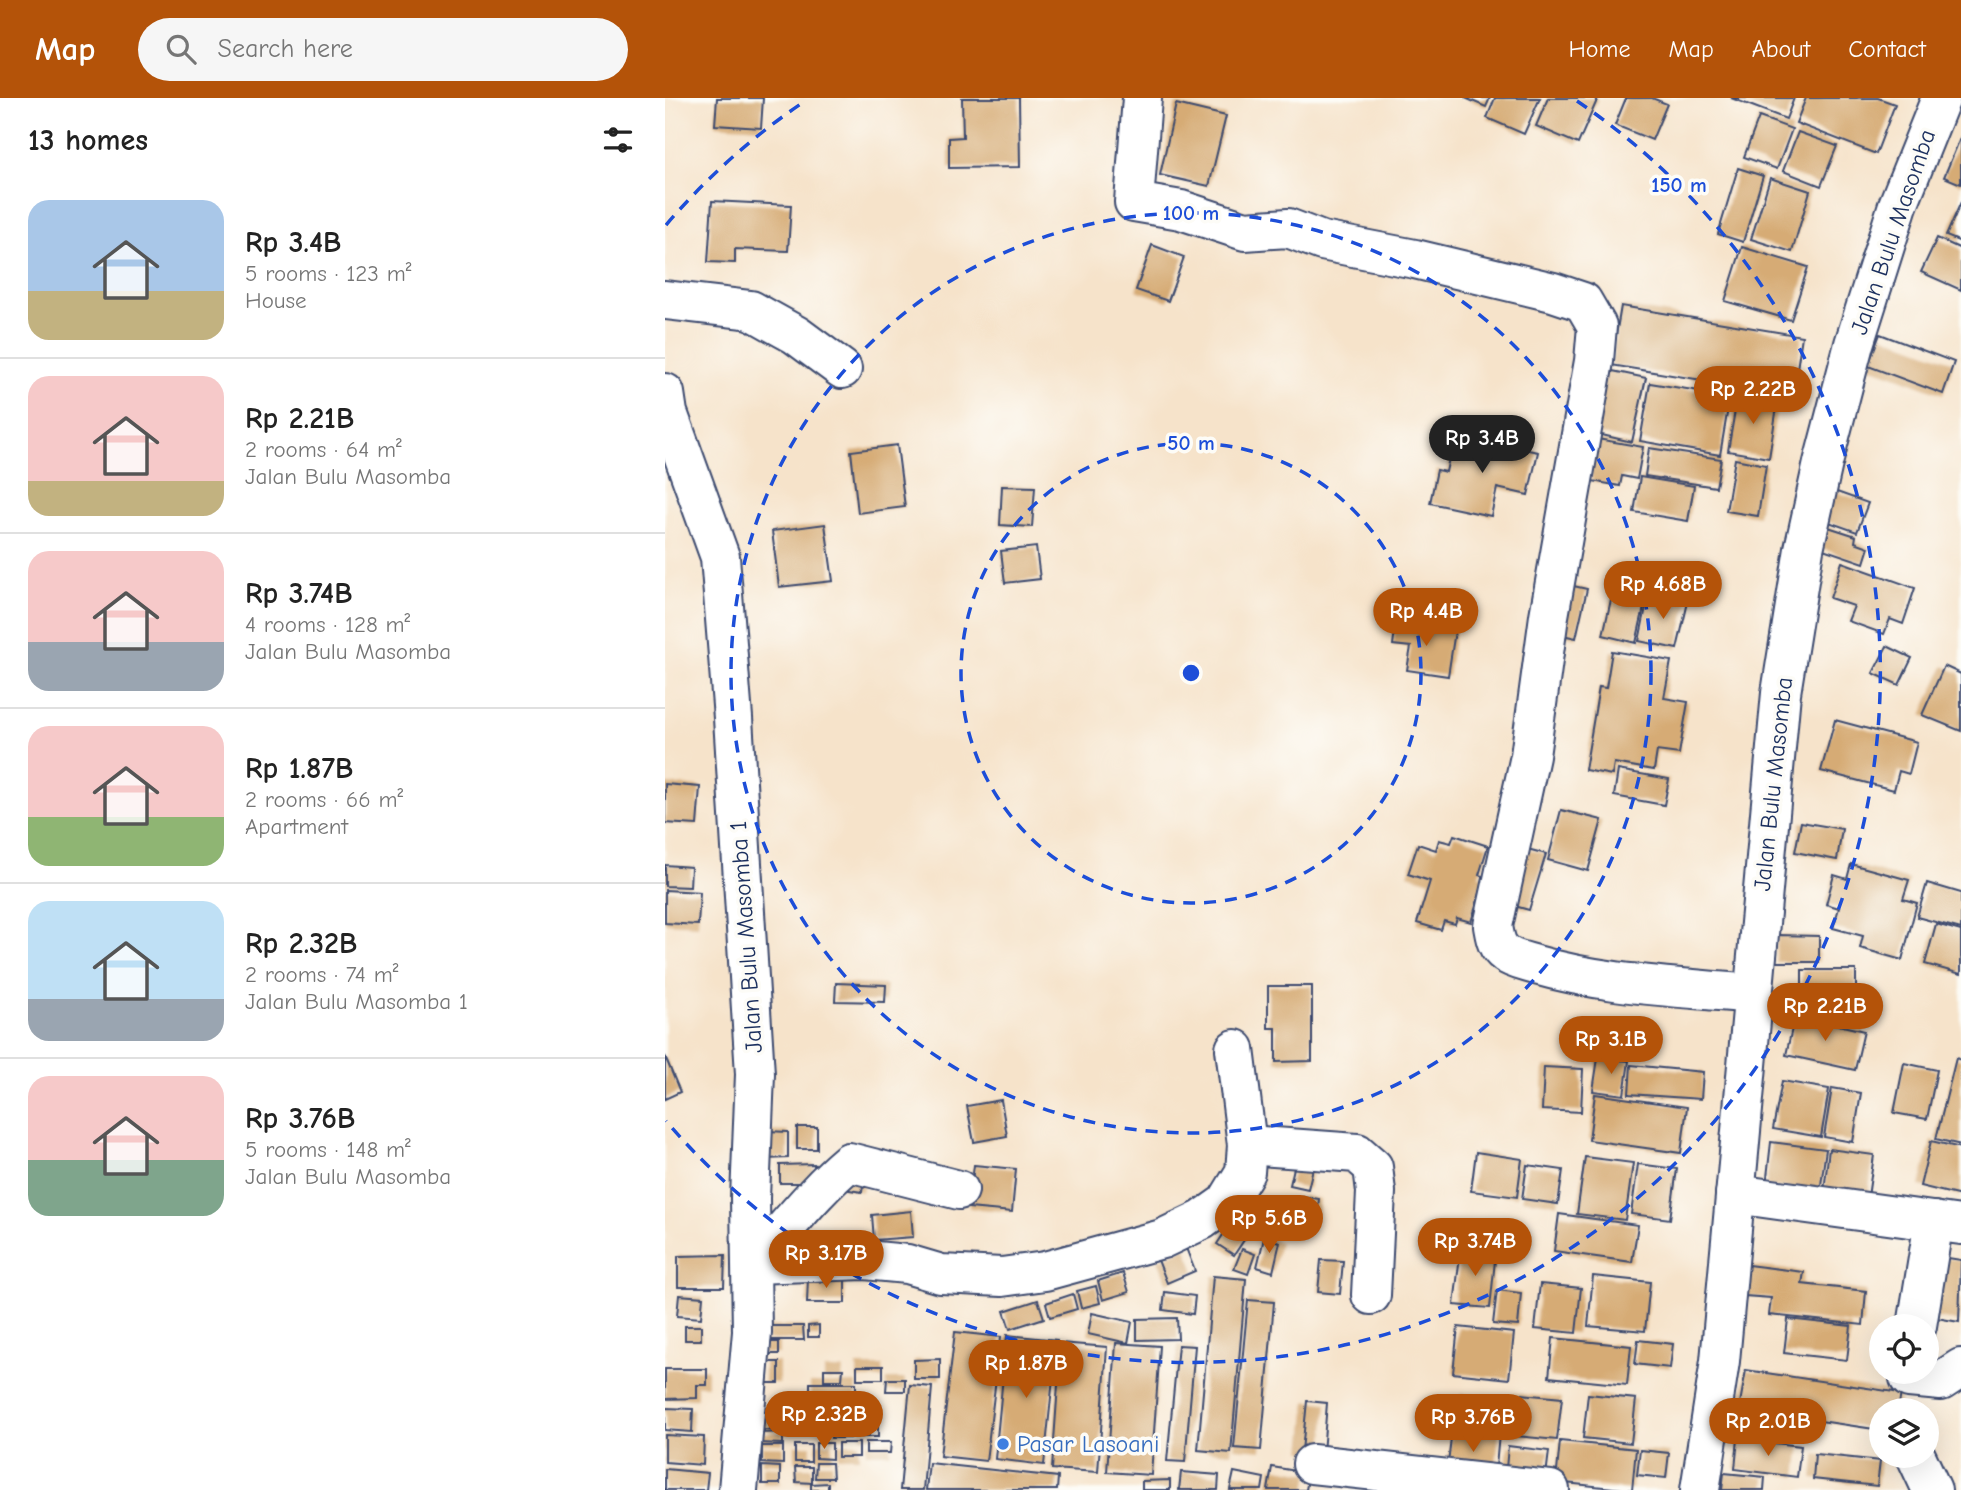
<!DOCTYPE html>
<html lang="en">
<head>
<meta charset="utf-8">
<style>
	body { margin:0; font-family:"Comic Neue",sans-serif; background:#f6f6f6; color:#222; height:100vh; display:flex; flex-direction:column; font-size:26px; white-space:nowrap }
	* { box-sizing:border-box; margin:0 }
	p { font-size:23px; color:#767676 }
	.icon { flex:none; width:38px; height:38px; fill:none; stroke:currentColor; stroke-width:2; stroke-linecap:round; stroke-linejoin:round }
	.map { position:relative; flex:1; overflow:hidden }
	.sheet { display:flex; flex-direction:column; background:#fff; width:665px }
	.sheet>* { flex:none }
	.buttons { position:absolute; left:1204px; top:1216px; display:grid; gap:14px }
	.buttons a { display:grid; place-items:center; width:70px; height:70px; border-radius:50%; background:#fff; box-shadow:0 7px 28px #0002; font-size:35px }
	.price { position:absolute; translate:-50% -60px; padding:0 16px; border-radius:24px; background:#b45309; color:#fff; font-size:23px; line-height:46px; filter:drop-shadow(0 2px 4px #0008) }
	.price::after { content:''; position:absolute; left:50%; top:42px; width:21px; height:16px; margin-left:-10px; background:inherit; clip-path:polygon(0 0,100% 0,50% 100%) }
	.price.current { background:#222; color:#fff }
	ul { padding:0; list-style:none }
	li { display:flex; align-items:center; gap:21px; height:175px; padding:0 28px }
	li+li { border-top:2px solid #e0e0e0 }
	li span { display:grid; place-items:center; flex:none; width:196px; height:140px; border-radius:21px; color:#555 }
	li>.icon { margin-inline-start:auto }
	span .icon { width:84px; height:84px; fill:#fffc; stroke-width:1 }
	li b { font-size:30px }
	h2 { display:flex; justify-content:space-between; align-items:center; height:84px; padding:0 28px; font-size:30px }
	header { display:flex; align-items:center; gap:42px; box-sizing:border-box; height:98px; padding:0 35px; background:#b45309; color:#fff }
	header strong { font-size:33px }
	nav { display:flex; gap:38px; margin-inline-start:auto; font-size:24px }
	.search { width:490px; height:63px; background:#f6f6f6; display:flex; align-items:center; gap:18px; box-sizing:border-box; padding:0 24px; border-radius:38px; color:#767676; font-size:26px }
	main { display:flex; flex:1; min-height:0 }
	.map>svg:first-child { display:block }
	.building { fill:#d6ab75 }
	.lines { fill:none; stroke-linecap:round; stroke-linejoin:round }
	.minor-casing { stroke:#3c4a6e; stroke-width:42 }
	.minor { stroke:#fff; stroke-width:38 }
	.ring { fill:none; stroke:#1d4ed8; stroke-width:3.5; stroke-dasharray:12 9 }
	.shop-dot { fill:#3f7fe0; stroke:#fdfcf7; stroke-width:2.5 }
	.labels { text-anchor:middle; stroke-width:7; stroke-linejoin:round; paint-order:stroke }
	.street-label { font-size:24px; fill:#1b2f5e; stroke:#fdfcf7 }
	.shop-label { font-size:24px; fill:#366cbe; stroke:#fdfcf7; text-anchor:start }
	.centre { fill:#1d4ed8; stroke:#fdfcf7; stroke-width:3.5 }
	.ring-label { font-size:21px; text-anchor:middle; font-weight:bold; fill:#1d4ed8; stroke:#fdfcf7; stroke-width:7; stroke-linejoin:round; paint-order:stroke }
</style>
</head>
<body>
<header>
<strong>Map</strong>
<div class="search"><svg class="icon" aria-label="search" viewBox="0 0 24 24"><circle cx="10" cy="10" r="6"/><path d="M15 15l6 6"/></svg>Search here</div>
<nav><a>Home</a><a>Map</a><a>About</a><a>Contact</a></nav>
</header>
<main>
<section class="sheet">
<h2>13 homes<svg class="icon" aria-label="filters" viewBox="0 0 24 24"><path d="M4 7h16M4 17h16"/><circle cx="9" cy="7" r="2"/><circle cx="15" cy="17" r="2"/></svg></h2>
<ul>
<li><span style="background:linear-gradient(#a9c7e8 65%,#c2b280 0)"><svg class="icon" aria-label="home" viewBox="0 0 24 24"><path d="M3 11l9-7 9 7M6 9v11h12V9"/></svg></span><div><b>Rp 3.4B</b><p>5 rooms · 123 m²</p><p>House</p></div></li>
<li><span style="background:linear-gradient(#f6c9c9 75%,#c2b280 0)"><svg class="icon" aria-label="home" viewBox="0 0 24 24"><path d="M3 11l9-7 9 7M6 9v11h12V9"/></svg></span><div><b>Rp 2.21B</b><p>2 rooms · 64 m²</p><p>Jalan Bulu Masomba</p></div></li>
<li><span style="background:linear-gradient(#f6c9c9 65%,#9aa5b1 0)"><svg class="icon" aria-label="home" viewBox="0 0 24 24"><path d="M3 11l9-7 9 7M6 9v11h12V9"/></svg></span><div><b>Rp 3.74B</b><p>4 rooms · 128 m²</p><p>Jalan Bulu Masomba</p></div></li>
<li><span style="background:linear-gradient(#f6c9c9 65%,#8fb573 0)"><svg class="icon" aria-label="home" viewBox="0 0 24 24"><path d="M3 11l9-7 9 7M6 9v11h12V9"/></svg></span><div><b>Rp 1.87B</b><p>2 rooms · 66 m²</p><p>Apartment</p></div></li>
<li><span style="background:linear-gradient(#bfe0f5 70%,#9aa5b1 0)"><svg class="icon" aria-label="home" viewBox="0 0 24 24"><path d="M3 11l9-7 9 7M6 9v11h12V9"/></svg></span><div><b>Rp 2.32B</b><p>2 rooms · 74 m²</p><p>Jalan Bulu Masomba 1</p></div></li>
<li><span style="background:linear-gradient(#f6c9c9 60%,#7fa58c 0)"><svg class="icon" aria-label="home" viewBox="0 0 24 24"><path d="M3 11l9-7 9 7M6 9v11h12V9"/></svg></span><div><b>Rp 3.76B</b><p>5 rooms · 148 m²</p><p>Jalan Bulu Masomba</p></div></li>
</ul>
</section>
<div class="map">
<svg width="1296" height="1392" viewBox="0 0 1296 1392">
	<rect width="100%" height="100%" fill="#fdfcf7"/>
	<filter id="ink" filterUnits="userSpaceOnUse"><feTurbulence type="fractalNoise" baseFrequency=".0143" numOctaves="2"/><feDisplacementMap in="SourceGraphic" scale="14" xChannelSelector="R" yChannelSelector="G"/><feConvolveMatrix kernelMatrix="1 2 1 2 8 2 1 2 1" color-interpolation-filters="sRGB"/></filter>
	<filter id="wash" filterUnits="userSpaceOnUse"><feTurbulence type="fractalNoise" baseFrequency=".00686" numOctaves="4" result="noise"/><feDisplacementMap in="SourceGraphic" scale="28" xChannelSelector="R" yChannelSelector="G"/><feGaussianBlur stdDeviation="1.57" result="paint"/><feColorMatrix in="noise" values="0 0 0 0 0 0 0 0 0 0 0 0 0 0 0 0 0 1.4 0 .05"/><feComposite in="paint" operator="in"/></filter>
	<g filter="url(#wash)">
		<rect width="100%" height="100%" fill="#f6e3ca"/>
		<g id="blocks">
			<g class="building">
				<path d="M52,0H98L96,30L50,27Z"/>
				<path d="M297,0H354L355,69L284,70V40L298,39Z"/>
				<path d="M800,0H825L821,9Z"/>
				<path d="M830,0H875L859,36L822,20Z"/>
				<path d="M883,0H933L913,46L871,28Z"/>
				<path d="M961,0H987L1002,6L987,42L950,27Z"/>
				<path d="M1066,0H1129L1121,21Z"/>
				<path d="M1141,0H1213L1230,6L1211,56L1131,25Z"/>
				<path d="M511,6L561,18L544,88L495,77Z"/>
				<path d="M1094,19L1127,31L1112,71L1079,59Z"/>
				<path d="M1133,34L1172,48L1156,88L1118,73Z"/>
				<path d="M1296,38V86L1279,79Z"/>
				<path d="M1073,70L1098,78L1078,144L1053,136Z"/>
				<path d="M1105,80L1145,93L1127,154L1086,141Z"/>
				<path d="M47,103L126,107L123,153L70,151V165L43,164Z"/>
				<path d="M1296,104V144L1281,138Z"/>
				<path d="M1272,140L1296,151V192L1256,174Z"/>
				<path d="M487,147L519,159L503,203L471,192Z"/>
				<path d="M1077,149L1143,169L1126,222L1060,203Z"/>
				<path d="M956,208L1137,238L1128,297L946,267Z"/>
				<path d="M1215,236L1289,264L1278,296L1203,268Z"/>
				<path d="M938,271L981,280L967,344L924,334Z"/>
				<path d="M985,285L1065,298L1055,357L975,343Z"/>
				<path d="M1073,295L1113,302L1104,360L1063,353Z"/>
				<path d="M789,337L873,354L863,397L832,390L826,418L765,405L772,372L781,374Z"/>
				<path d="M921,339L978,349L972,381L957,378L955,388L927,383Z"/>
				<path d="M232,347L240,409L193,415L186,353Z"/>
				<path d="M984,350L1056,361L1051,389L980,378Z"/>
				<path d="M1070,361L1101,367L1093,418L1061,413Z"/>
				<path d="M975,379L1029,388L1023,423L969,414Z"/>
				<path d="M337,388L370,389L367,429L335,427Z"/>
				<path d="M1169,393L1203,405L1192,434L1158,422Z"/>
				<path d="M160,426L168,483L114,489L107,433Z"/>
				<path d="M1160,428L1191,438L1190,444L1204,449L1199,465L1155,450L1163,438L1157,436Z"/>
				<path d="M371,449L375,481L340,485L336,453Z"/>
				<path d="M1177,464L1250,490L1238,526L1225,521L1219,536L1183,523L1189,508L1165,500Z"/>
				<path d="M950,484L983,491L971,545L938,537Z"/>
				<path d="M895,485L922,491L911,540L884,534Z"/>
				<path d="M984,495L1023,504L1012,551L974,543Z"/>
				<path d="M731,524L790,533L783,578L742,572L746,549L728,547Z"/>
				<path d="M1222,548L1247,560L1234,587L1208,575Z"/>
				<path d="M947,553L1006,563L999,600L1023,604L1014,656L992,653L989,672L949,665L947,677L920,672L934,589L941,590Z"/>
				<path d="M1279,568L1296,576V633L1257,617Z"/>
				<path d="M1170,622L1252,644L1244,676L1234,673L1229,692L1156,673Z"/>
				<path d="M953,672L1004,681L999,707L949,698Z"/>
				<path d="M0,686L35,689L32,727L0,725Z"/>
				<path d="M896,712L937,722L923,773L883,762Z"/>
				<path d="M1136,724L1177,731L1172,762L1130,754Z"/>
				<path d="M789,737L823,748L814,777L820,779L806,824L792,820L790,826L779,823L776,832L752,825L765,783L743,776L753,746L771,752L774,742L786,745Z"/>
				<path d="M855,749L881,756L864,812L839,805Z"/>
				<path d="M1186,766L1244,782L1238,801L1252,805L1237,862L1195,850L1198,838L1168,830L1174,810L1161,806L1169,777L1182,781Z"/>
				<path d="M0,767L26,769L25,789L0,788Z"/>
				<path d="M1262,785L1296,795V831L1252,819Z"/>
				<path d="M0,792L35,794L33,827L0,825Z"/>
				<path d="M1271,826L1296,833V876L1260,866Z"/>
				<path d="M1112,837L1154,838V864H1111Z"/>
				<rect x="1137" y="872" width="54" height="33"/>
				<path d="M171,885L221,887L220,904L170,903Z"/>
				<path d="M603,888H647V963L611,964V930H603Z"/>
				<path d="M1130,917L1199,933L1190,972L1121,957Z"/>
				<path d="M0,958L15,994L0,1001Z"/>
				<path d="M933,960L964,963L959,997L928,993Z"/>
				<path d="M1291,960L1296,962V1047L1271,1041Z"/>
				<path d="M1239,965L1272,972L1262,1021L1229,1015Z"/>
				<path d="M966,967L1038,974L1036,1001L964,996Z"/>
				<path d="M879,969L918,971L916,1014L877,1012Z"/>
				<path d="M1117,983L1164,991L1156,1039L1108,1031Z"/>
				<path d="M1167,990L1196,995L1188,1044L1159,1039Z"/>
				<path d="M930,996L1022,1009L1016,1055L924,1042Z"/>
				<path d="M336,1002L342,1038L309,1044L302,1008Z"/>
				<rect x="132" y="1029" width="20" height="22"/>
				<path d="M102,1033L123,1034V1060L101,1061Z"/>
				<path d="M1266,1043L1296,1050V1098L1255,1088Z"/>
				<path d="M1106,1044L1161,1051L1155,1094L1101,1088Z"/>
				<path d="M1164,1051L1209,1057L1203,1099L1159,1093Z"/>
				<path d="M811,1054L857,1061L852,1099L806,1093Z"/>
				<path d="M920,1059L968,1065L960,1122L912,1116Z"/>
				<path d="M631,1061L649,1066L643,1091L625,1087Z"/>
				<path d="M149,1066V1085H115V1067Z"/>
				<path d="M973,1066L1012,1071L1005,1121L966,1116Z"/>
				<path d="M309,1067L351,1071L347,1114L304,1110Z"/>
				<path d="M862,1067L898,1072L893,1106L857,1101Z"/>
				<path d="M180,1078L199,1082L197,1094L178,1091Z"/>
				<path d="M637,1098L654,1101L652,1117L635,1115Z"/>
				<path d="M246,1113L248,1139L209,1142L207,1117Z"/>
				<path d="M894,1116L973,1127L967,1164L889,1153Z"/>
				<path d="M601,1117L618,1122L613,1138L596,1133Z"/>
				<path d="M568,1122L585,1133L569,1157L552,1146Z"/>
				<path d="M599,1140L615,1144L608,1174L592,1169Z"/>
				<path d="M796,1149L831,1153L825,1210L789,1207Z"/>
				<path d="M521,1150L530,1173L502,1185L493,1162Z"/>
				<path d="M577,1151L590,1156L583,1176L569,1171Z"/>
				<path d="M60,1157L59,1189H13V1158Z"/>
				<path d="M1277,1159L1296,1162L1294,1224L1266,1219Z"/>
				<path d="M656,1162L678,1163L675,1196L653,1194Z"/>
				<path d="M1083,1167L1139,1174L1137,1186L1201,1193L1198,1227L1104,1217L1106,1200L1080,1198Z"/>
				<path d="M458,1175L464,1194L438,1202L433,1183Z"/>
				<path d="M548,1178L581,1181L566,1355L533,1352Z"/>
				<path d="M928,1178L985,1184L980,1233L923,1228Z"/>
				<path d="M180,1179V1205H142L143,1180Z"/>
				<path d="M875,1186L916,1190L911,1235L870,1231Z"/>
				<path d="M431,1188L435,1205L416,1210L412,1193Z"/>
				<path d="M832,1192L856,1195L853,1228L828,1226Z"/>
				<path d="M500,1194L530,1198L528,1216L498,1212Z"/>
				<path d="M408,1196L412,1211L385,1219L381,1205Z"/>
				<path d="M14,1197L38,1199L36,1220L12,1218Z"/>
				<path d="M373,1202L379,1220L345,1231L339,1213Z"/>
				<path d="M583,1202L609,1204L596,1352L569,1350Z"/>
				<path d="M427,1215L467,1224L463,1245L423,1236Z"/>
				<path d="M512,1220L513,1241L472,1242V1221Z"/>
				<path d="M1123,1221L1186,1228L1182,1262L1119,1255Z"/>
				<path d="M154,1227V1239H143V1228Z"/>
				<rect x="20" y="1228" width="16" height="14"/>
				<path d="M102,1228H138L139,1242H102Z"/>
				<path d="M793,1229L849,1235L844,1281L788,1275Z"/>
				<path d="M290,1234L336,1239L321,1363L275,1358Z"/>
				<path d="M342,1237L392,1242L379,1367L330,1361Z"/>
				<path d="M888,1240L966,1248L962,1287L884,1279Z"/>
				<path d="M973,1242L1008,1246L1005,1270L970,1266Z"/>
				<path d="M98,1244H114V1256H97Z"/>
				<path d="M396,1245L442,1249L433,1374L387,1371Z"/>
				<path d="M451,1245L495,1248L486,1377L442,1374Z"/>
				<path d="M513,1247L530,1248L520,1364L502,1363Z"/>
				<path d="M275,1261V1281H249V1262Z"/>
				<rect x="99" y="1264" width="15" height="21"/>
				<rect x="192" y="1268" width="26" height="13"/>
				<path d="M0,1271H42V1287H32V1300L0,1301Z"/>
				<path d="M159,1271H178L177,1282H159Z"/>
				<path d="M1081,1272L1236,1295L1233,1312H1216V1332L1074,1311Z"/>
				<path d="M222,1281H240V1293H221Z"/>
				<rect x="145" y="1285" width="46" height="14"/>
				<path d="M245,1287L267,1289L258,1392H235Z"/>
				<path d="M846,1295L897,1300L892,1342L841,1337Z"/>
				<path d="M796,1296L826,1299L823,1329L793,1326Z"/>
				<path d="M923,1296L971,1301L966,1345L918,1340Z"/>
				<path d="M642,1303L662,1305L658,1355L637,1353Z"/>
				<path d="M179,1304H203L202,1323H179Z"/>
				<path d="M151,1306L170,1307V1322L151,1323Z"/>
				<path d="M0,1310L28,1311L27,1334L0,1332Z"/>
				<path d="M94,1315L111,1316V1332H94Z"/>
				<path d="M167,1326H185V1340H166Z"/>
				<path d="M197,1326H213V1339H196Z"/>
				<path d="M787,1331L834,1336L830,1380L782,1375Z"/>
				<path d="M118,1334V1346L95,1345V1335Z"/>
				<path d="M0,1337L39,1339L38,1367L0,1364Z"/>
				<path d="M1073,1341L1136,1348L1132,1379L1070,1371Z"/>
				<path d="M895,1343L971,1351L967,1392L891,1384Z"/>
				<path d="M201,1344H226L225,1355H201Z"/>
				<path d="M151,1345H167V1361L151,1360Z"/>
				<rect x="173" y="1345" width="21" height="14"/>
				<rect x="130" y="1347" width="16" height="17"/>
				<path d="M97,1348H118V1366L97,1365Z"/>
				<path d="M843,1348L884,1353L880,1386L840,1382Z"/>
				<path d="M975,1352L1004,1355L1001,1380L972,1377Z"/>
				<path d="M1150,1356L1215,1363L1212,1388L1148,1381Z"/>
				<path d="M151,1365H167L168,1380H150Z"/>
				<path d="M264,1365L393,1379L392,1392H261Z"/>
				<path d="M97,1368L115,1369V1386H97Z"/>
				<path d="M130,1369H147V1385L131,1384Z"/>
				<path d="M607,1369L644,1375L641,1392H603Z"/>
				<path d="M0,1371L43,1375L41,1392H0Z"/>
				<path d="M516,1374L554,1377L553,1392H514Z"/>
				<path d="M569,1374L599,1380L597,1392H565Z"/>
				<path d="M1059,1375L1100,1379L1099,1392H1057Z"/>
				<path d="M505,1382V1392H477V1383Z"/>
				<path d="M163,1385V1392H146V1386Z"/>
			</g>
		</g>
	</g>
	<g filter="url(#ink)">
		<use href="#blocks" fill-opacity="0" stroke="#3c4a6e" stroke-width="2"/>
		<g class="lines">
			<defs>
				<g id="minor">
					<path d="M477,0L469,104L516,112L580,133L623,130L657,143L750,161L888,194L918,204L932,228L929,263L884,518L865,658L828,828C830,839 831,849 841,856C849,862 862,864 871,867C940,887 1015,889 1087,896"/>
					<path d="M0,202L86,212L131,237L177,271"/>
					<path d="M0,295L3,315L55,459L68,620L90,976L85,1100L87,1234L73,1392"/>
					<path d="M582,1047L692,1055L708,1069L711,1094L706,1197"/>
					<path d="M1070,1096L1296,1127"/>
					<path d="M88,1166L200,1162L242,1166L276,1176L337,1179L380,1173L497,1141L537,1122L561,1105L580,1074L582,1047L570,951"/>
					<path d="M88,1166C120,1132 149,1093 184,1064L294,1092"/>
					<path d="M1252,1228L1269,1123"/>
					<path d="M1244,1280L1276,1283L1296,1270"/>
					<path d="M1251,1358L1267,1392"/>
					<path d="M647,1366L885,1392"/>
					<path d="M1035,1392L1055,1263L1116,595L1139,451L1158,365L1189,246L1233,107L1276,0"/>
				</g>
			</defs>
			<use href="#minor" class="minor-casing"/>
			<use href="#minor" class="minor"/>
		</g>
	</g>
	<g class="ring">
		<circle cx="526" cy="575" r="230"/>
		<circle cx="526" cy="575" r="460"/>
		<path d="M1 127A690 690 0 0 1 140 3M912 3A690 690 0 1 1 1 1023"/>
	</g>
	<circle class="shop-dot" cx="338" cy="1346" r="7"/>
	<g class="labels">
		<g class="street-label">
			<text transform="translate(1228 134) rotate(-71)" y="8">Jalan Bulu Masomba</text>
			<text transform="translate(1108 686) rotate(-84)" y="8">Jalan Bulu Masomba</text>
			<text transform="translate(81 839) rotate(-94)" y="8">Jalan Bulu Masomba 1</text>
		</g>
		<g class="shop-label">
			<text x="352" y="1354">Pasar Lasoani</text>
		</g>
	</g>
	<circle cx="526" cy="575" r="10" class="centre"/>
	<g class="ring-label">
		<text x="1014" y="94">150 m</text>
		<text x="526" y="122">100 m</text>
		<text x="526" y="352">50 m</text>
	</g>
</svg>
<div class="buttons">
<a><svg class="icon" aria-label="locate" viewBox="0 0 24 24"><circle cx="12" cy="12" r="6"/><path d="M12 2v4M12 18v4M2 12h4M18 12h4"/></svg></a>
<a><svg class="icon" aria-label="layers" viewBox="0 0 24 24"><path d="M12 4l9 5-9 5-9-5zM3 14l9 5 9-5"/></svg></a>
</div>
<b class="price" style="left:1088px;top:328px">Rp 2.22B</b>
<b class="price current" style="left:817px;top:377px">Rp 3.4B</b>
<b class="price" style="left:998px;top:523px">Rp 4.68B</b>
<b class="price" style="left:761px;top:550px">Rp 4.4B</b>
<b class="price" style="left:1160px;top:945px">Rp 2.21B</b>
<b class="price" style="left:946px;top:978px">Rp 3.1B</b>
<b class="price" style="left:604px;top:1157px">Rp 5.6B</b>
<b class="price" style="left:810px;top:1180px">Rp 3.74B</b>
<b class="price" style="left:161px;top:1192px">Rp 3.17B</b>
<b class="price" style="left:361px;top:1302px">Rp 1.87B</b>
<b class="price" style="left:159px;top:1353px">Rp 2.32B</b>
<b class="price" style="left:808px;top:1356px">Rp 3.76B</b>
<b class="price" style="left:1103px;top:1360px">Rp 2.01B</b>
</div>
</main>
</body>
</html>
